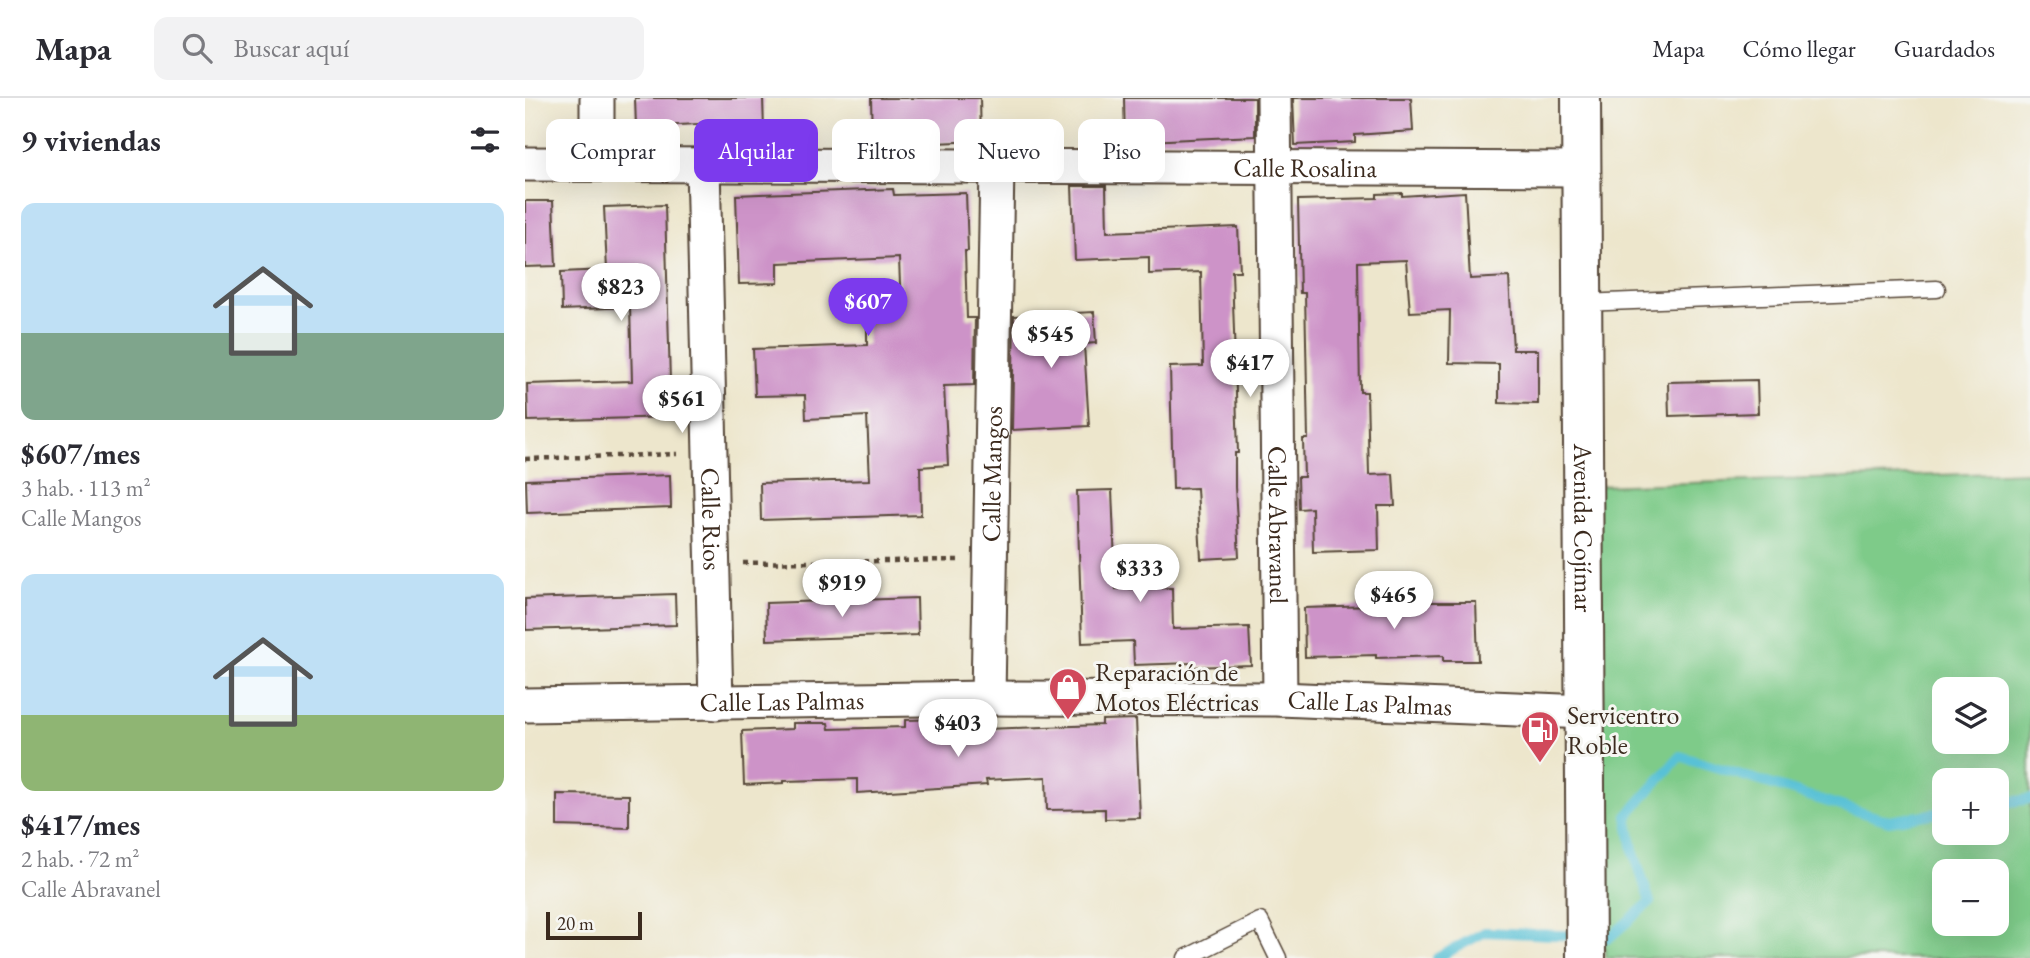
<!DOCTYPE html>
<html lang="es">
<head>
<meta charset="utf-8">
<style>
	body { margin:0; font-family:"EB Garamond",serif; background:#f2f2f3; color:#2b2b33; height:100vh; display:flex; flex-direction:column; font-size:26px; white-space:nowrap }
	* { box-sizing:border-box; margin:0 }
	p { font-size:23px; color:#7c7c81 }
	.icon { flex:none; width:38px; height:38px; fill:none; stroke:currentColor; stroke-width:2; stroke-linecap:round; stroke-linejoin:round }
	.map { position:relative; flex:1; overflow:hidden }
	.drawer { display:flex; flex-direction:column; background:#fff; width:525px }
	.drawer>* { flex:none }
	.banner { position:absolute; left:21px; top:21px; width:665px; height:63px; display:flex; gap:14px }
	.fabs { position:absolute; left:1407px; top:579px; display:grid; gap:14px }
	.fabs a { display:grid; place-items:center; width:77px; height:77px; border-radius:14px; background:#fff; box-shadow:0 7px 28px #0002; font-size:35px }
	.scale { position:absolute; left:21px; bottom:18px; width:96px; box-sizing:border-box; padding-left:7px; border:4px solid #3b2a1e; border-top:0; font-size:19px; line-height:24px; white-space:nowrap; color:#3b2a1e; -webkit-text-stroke:5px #f6f6f2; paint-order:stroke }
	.price { position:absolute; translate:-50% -60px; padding:0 16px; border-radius:24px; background:#fff; color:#222; font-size:23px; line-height:46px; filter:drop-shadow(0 2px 4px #0008) }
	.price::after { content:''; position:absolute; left:50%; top:42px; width:21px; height:16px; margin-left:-10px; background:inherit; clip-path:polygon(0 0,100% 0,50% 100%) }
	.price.active { background:#7c3aed; color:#fff }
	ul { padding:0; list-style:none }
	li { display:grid; align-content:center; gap:14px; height:371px; padding:0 21px }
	li span { display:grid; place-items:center; height:217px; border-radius:14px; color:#555 }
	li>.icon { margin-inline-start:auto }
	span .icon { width:126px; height:126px; fill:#fffc; stroke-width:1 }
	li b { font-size:30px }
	h2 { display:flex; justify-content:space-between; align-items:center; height:84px; padding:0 21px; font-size:30px }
	.tag { padding:0 24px; border-radius:14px; background:#fff; box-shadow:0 7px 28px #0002; font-size:24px; line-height:63px }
	.tag.active { background:#7c3aed; color:#fff }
	header { display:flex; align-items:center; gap:42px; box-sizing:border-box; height:98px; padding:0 35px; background:#fff; border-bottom:2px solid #e1e1e2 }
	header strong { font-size:33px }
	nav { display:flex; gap:38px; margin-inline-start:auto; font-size:24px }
	.search { width:490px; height:63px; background:#f2f2f3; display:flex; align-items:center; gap:18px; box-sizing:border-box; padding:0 24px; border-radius:14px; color:#7c7c81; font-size:26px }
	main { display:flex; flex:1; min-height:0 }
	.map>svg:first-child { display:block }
	.green { fill:#7ecb89; stroke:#5c7a54; stroke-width:2; fill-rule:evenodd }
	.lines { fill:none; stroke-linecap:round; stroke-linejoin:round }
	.stream { stroke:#59c1d6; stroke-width:10 }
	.building { fill:#cd93c8 }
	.lane-casing { stroke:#564638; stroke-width:19 }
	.street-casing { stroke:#564638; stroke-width:37 }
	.secondary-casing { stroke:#564638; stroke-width:42 }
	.path { stroke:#564638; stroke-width:4.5; stroke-dasharray:5 5; stroke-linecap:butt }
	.lane { stroke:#fff; stroke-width:16 }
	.street { stroke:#fff; stroke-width:33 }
	.secondary { stroke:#fff; stroke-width:38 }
	.labels { text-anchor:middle; stroke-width:6; stroke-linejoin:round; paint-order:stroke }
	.street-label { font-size:26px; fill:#3b2a1e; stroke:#f6f6f2 }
	.poi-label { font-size:26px; fill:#3b2a1e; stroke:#f6f6f2; text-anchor:start }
</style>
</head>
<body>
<header>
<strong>Mapa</strong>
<div class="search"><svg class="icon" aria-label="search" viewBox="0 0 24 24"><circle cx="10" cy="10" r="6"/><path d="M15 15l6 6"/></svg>Buscar aquí</div>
<nav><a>Mapa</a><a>Cómo llegar</a><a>Guardados</a></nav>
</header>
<main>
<section class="drawer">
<h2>9 viviendas<svg class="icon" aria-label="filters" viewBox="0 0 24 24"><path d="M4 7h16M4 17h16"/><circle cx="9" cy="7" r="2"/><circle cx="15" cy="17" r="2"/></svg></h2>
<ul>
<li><span style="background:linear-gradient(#bfe0f5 60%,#7fa58c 0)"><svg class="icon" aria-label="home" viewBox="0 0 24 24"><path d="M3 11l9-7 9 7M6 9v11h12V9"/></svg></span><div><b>$607/mes</b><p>3 hab. · 113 m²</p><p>Calle Mangos</p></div></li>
<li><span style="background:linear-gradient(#bfe0f5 65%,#8fb573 0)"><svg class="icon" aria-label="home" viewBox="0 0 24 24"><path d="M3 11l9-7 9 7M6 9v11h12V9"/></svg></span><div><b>$417/mes</b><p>2 hab. · 72 m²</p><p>Calle Abravanel</p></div></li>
</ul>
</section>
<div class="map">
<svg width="1505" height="860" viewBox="0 0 1505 860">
	<rect width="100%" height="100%" fill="#f6f6f2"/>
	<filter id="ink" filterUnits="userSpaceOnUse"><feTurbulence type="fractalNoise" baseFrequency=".0143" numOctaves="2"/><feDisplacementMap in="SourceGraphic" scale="14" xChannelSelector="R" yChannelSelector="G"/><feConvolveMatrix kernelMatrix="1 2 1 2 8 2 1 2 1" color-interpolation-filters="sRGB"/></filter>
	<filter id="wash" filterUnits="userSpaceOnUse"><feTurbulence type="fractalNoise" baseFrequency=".00686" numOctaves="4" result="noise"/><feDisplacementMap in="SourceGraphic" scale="28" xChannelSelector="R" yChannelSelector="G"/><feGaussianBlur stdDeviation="1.57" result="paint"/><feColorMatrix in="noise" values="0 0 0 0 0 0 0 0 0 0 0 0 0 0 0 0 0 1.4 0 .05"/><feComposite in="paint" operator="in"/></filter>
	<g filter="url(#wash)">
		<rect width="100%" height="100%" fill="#ede6cc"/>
		<path class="green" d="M1505,374V860H1081L1075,809L1072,388ZM1419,592H1472V644H1419ZM1419,682H1472V735H1419ZM1419,774H1472V826H1419Z"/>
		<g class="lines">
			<g class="stream">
				<path d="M1472,706L1505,701"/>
				<path d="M1069,839L1084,840L1125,804L1108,752L1102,718L1155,658L1364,723L1419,714"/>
				<path d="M912,860L960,834L1054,838"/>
			</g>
		</g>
		<g id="blocks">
			<g class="building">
				<path d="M110,0H238L239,32L194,33V25L111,29Z"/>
				<path d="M346,0H455L456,43L411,45V38L347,41Z"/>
				<path d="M599,0H730V38L600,44Z"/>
				<path d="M768,0H886L888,33L830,37V44L770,47Z"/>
				<path d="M547,88H581L582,134L713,129L715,173H707L713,355H710V389L714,459L676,461L672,390L648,391L645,269L678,268L676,174L624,176V159L550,162Z"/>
				<path d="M368,91L369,97L441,95L443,153H440L442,220H450L449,287L419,288L423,367L395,369L396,417L236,422L235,385L345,382L342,318L281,321L280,297L230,298L228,251L342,247V215L376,214L374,160L253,165V185L214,186L211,97Z"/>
				<path d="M940,94L945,181L984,179L988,252H1013V306L974,305V266L924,265L925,212L885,214L881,162L833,164L835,294H842L844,377L868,376L870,408H853L854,452L788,454L787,410L774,411L773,379H779L778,341H783L780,195H775L773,102L852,100V96L877,95V98Z"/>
				<path d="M0,103H28L31,168L0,169Z"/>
				<path d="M140,107L146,319L3,323L2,286L107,283L105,209L37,212L36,174L82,172L79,109Z"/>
				<path d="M569,214L571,245L559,246L564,328L487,332L489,218Z"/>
				<path d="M1232,282L1233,315L1144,318L1143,284Z"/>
				<path d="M145,377L146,410L2,415L1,382Z"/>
				<path d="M587,392L591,491L647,490L648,531L724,529L726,567L667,569V565L609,567L608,543L557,545L552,393Z"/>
				<path d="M150,496L151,527L1,532L0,501Z"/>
				<path d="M392,500L393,537L242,542L241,505Z"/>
				<path d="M884,504H951L953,563H918V558L851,560V557L780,559L779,510L849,508V506Z"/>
				<path d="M424,621V628L460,627V631L577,627V622L611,621L615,720L580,721V711L522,712L521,679L461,682L462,687L332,695V681L259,683V685L219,687L217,633L268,631V625H303L304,631L380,629V622Z"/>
				<path d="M32,696L104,697V730L32,728Z"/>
			</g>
		</g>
	</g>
	<g filter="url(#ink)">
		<use href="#blocks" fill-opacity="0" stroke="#564638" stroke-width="2"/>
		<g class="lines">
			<defs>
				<g id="lane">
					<path d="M1057,205L1412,191"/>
					<path d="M661,860L735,823L753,860"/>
				</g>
				<g id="street">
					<path d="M72,0V66"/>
					<path id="s1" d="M749,0L755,601"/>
					<path id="s2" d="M0,66L1056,71"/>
					<path id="s3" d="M178,67L191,605"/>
					<path id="s4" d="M463,600L472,68"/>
					<path id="s5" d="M0,607L463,600L755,601L1060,614"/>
				</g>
				<g id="secondary">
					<path id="s6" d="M1056,0L1061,860"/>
				</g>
			</defs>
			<use href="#lane" class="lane-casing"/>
			<use href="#street" class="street-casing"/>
			<use href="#secondary" class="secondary-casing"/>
			<g class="path">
				<path d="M0,361L152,356"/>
				<path d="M218,465L433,462"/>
			</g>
			<use href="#lane" class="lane"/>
			<use href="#street" class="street"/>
			<use href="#secondary" class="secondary"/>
		</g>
	</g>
	<defs>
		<symbol id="shop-pin" viewBox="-11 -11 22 30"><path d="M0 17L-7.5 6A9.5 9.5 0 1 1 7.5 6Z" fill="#d1495b" stroke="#f6f6f2"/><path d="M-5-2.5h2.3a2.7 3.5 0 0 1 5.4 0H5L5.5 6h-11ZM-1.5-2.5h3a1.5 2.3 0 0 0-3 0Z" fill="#fff"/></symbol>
		<symbol id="fuel-pin" viewBox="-11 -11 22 30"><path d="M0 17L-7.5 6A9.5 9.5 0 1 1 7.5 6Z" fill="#d1495b" stroke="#f6f6f2"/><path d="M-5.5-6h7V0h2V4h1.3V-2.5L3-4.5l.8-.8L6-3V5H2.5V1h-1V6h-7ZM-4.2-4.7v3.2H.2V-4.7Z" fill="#fff"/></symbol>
	</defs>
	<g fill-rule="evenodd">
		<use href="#shop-pin" x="521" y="567" width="44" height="60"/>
		<use href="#fuel-pin" x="993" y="610" width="44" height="60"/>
	</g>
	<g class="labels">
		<g class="street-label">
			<text dy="9" stroke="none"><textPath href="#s2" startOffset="780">Calle Rosalina</textPath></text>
			<text dy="9" stroke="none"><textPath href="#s4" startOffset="224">Calle Mangos</textPath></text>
			<text dy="9" stroke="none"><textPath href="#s3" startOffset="354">Calle Rios</textPath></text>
			<text dy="9" stroke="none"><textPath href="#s1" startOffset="427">Calle Abravanel</textPath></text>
			<text dy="9" stroke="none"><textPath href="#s6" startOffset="430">Avenida Cojímar</textPath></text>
			<text dy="9" stroke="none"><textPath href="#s5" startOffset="257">Calle Las Palmas</textPath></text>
			<text dy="9" stroke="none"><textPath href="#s5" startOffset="845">Calle Las Palmas</textPath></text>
		</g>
		<g class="poi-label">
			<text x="570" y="583">Reparación de<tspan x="570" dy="30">Motos Eléctricas</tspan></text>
			<text x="1042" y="626">Servicentro<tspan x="1042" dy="30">Roble</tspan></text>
		</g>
	</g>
</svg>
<div class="fabs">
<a><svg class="icon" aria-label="layers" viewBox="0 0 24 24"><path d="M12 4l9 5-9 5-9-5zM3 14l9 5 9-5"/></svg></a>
<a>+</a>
<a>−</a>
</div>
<div class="scale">20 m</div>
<b class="price" style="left:96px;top:225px">$823</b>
<b class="price active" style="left:343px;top:240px">$607</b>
<b class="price" style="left:526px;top:272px">$545</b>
<b class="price" style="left:725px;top:301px">$417</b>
<b class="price" style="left:157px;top:337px">$561</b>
<b class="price" style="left:615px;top:506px">$333</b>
<b class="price" style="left:317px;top:521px">$919</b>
<b class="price" style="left:869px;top:533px">$465</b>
<b class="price" style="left:433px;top:661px">$403</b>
<div class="banner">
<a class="tag">Comprar</a>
<a class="tag active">Alquilar</a>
<a class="tag">Filtros</a>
<a class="tag">Nuevo</a>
<a class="tag">Piso</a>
</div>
</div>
</main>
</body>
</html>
